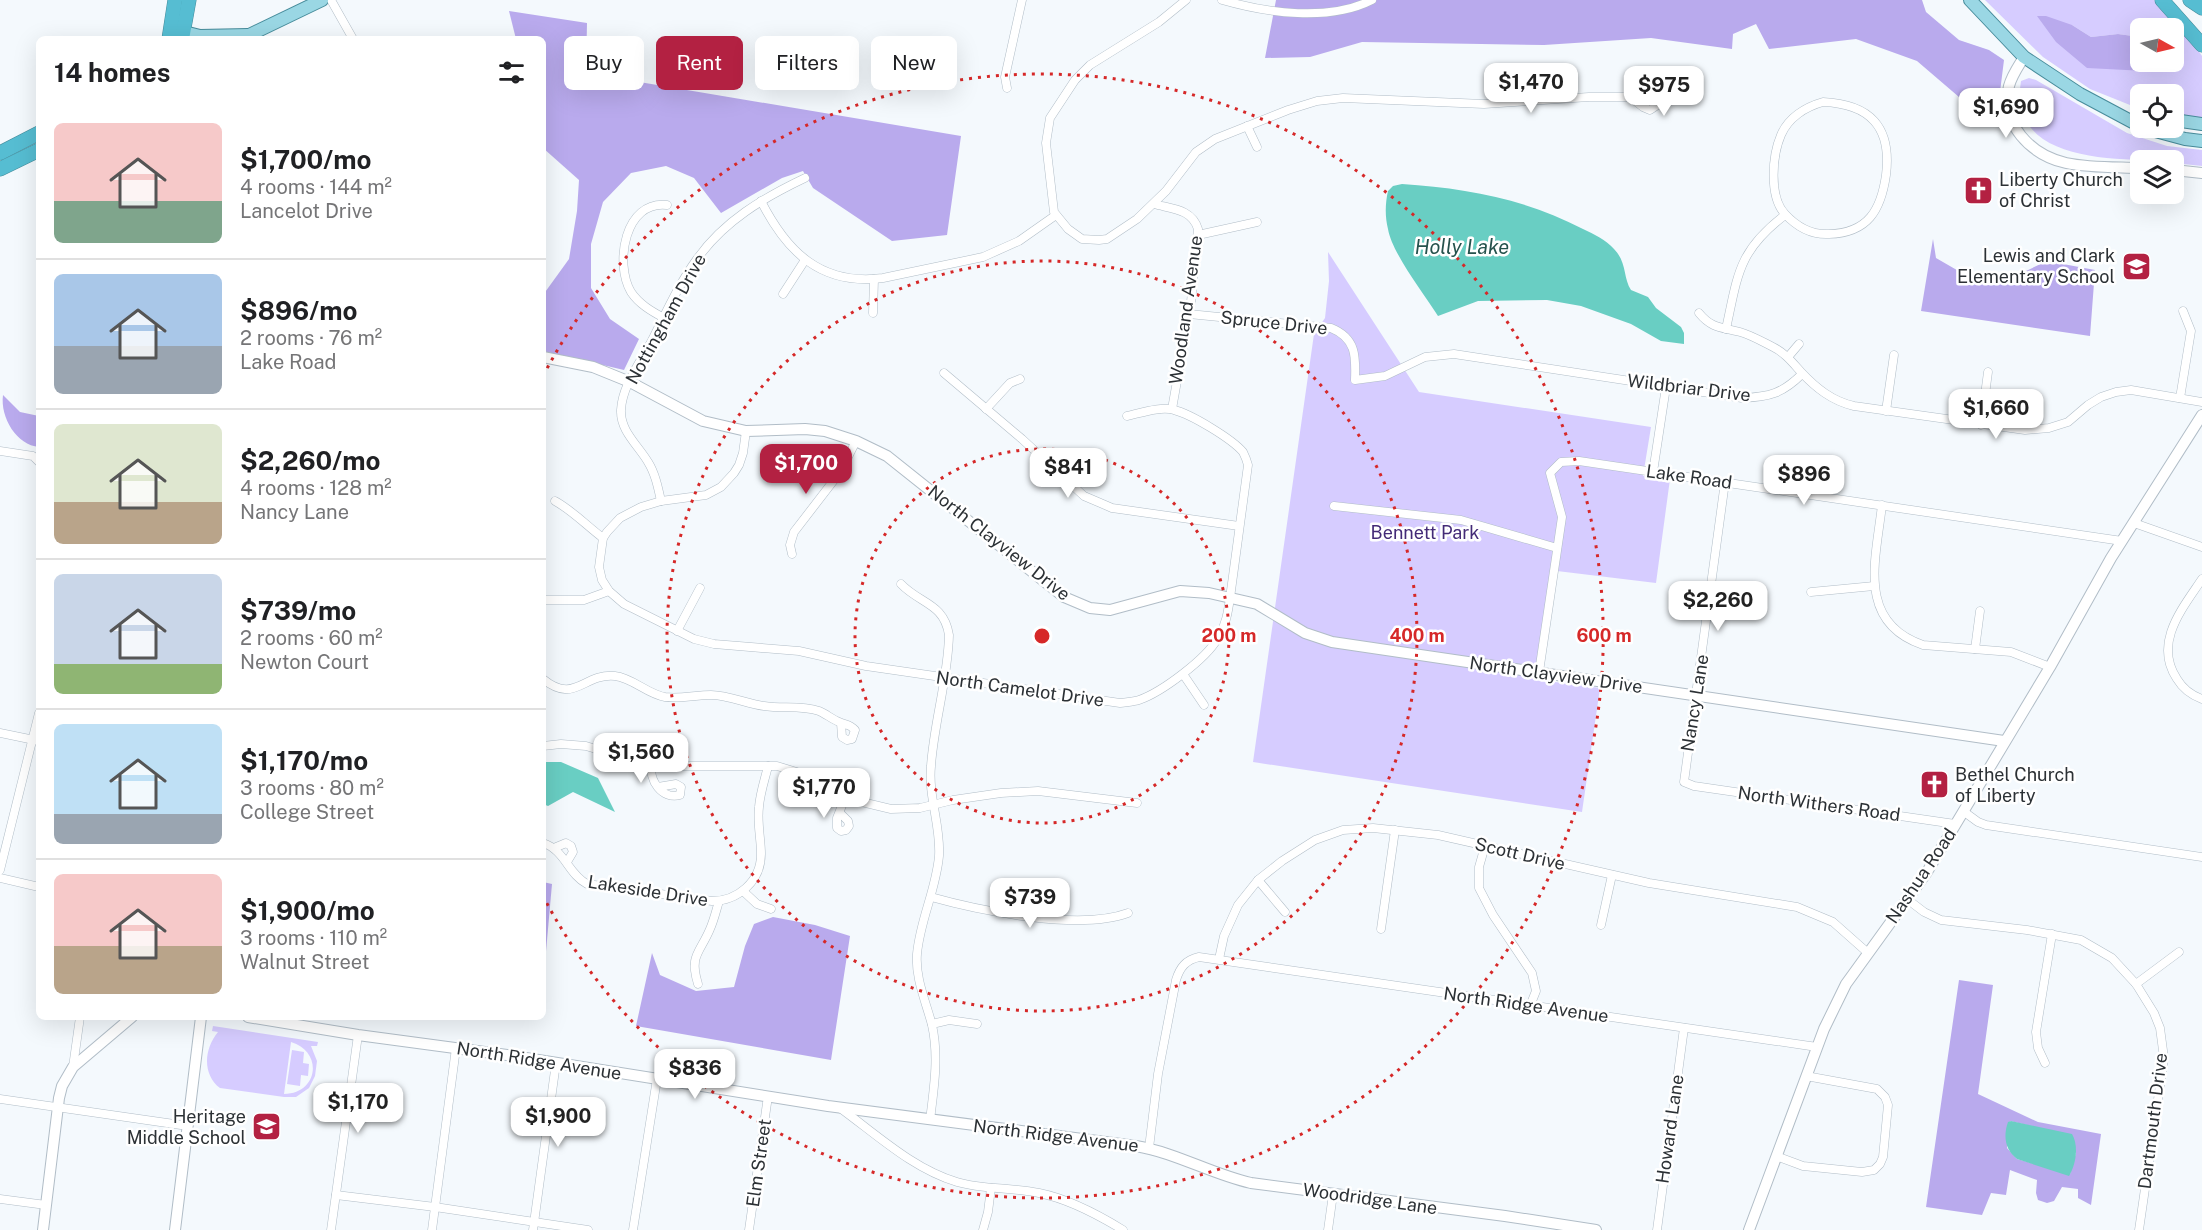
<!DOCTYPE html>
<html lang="en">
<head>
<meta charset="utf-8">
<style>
	body { margin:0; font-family:"Public Sans",sans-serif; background:#f2f2f2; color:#202124; height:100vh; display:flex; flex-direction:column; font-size:22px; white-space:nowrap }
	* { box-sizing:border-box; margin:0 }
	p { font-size:20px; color:#757577 }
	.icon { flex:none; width:33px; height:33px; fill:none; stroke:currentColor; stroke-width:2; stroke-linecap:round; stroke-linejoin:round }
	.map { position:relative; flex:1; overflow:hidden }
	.details { position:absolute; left:36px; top:36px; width:510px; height:984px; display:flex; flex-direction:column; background:#fff; border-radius:9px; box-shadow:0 6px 24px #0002 }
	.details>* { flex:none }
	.banner { position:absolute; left:564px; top:36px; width:570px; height:54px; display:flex; gap:12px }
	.needle { width:39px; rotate:98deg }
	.buttons { position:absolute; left:2130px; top:18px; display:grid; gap:12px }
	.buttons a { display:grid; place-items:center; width:54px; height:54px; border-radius:9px; background:#fff; box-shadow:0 6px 24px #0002; font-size:30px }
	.price { position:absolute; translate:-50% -51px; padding:0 14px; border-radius:12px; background:#fff; color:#222; font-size:20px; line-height:39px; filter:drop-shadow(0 2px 3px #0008) }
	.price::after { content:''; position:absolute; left:50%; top:36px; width:18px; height:14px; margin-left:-9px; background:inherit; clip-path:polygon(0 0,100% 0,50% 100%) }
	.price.current { background:#b32142; color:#fff }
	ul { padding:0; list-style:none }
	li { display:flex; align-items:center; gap:18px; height:150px; padding:0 18px }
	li+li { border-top:2px solid #e0e0e0 }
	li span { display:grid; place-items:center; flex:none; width:168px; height:120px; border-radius:9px; color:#555 }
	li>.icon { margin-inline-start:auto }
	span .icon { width:72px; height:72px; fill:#fffc; stroke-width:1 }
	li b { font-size:26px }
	h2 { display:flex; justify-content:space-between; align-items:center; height:72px; padding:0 18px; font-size:26px }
	.chip { padding:0 21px; border-radius:9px; background:#fff; box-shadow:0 6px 24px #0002; font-size:21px; line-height:54px }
	.chip.current { background:#b32142; color:#fff }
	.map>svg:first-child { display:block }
	.green { fill:#d6ccff; fill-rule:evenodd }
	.forest { fill:#b9aaed; fill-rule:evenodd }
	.water { fill:#69cec3 }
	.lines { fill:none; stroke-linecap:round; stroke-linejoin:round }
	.street-casing { stroke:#b1bdc7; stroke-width:9 }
	.secondary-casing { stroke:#b1bdc7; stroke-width:12 }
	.primary-casing { stroke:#478c9b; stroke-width:14 }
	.highway-casing { stroke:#478c9b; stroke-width:15 }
	.street { stroke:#fff; stroke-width:8 }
	.secondary { stroke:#fff; stroke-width:10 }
	.primary { stroke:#9ad7e4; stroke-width:12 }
	.highway { stroke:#56bdd2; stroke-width:14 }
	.ring { fill:none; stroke:#d62828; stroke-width:3; stroke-dasharray:3 6 }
	.labels { text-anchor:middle; stroke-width:5; stroke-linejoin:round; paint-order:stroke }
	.poi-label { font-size:18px; fill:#2c3135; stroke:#fff; text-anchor:start }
	.street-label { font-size:18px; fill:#2c3135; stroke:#fff }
	.park-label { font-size:18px; fill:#432a77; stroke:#fff }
	.water-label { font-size:20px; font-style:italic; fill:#25524d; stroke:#fff }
	.centre { fill:#d62828; stroke:#fff; stroke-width:3 }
	.ring-label { font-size:18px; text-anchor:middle; font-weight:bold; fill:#d62828; stroke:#fff; stroke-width:5; stroke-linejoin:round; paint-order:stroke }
</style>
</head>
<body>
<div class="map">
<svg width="2202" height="1230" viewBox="0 0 2202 1230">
	<rect width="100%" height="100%" fill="#f4f9fd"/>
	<g class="green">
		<path d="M1985,0H2154L2192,41L2202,56V120L2174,116V94H2140V109L2090,89L2043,57ZM2072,25L2091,37L2118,34L2140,37V28H2174V62H2164L2168,67L2087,68Z"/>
		<path d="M2029,78L2036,80L2127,133L2167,146L2202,150V166L2174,163V160C2119,160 2007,164 2021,81Z"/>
		<path d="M1328,252L1419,392L1651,427L1643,476L1670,479L1656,583L1557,571L1540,680L1600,688L1582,812L1253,762L1314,334L1325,318L1329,281Z"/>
		<path d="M213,1026L318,1042L317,1046H311L317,1061L315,1076L309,1088L296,1097H284L220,1088C202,1074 204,1049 218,1032L212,1031ZM291,1042C324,1052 318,1094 284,1094Z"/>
		<path d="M292,1050L304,1052L303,1063L309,1064L308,1076L301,1075L300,1086L287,1084Z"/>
	</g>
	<g class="forest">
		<path d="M1276,0H1922L1926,12L1959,40L1989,50L2004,60L1999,100L1977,96L1966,103L1917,61L1856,39L1769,49L1756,24L1733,34L1732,49L1651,38L1544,45L1362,42L1310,57L1265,58Z"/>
		<path d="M509,11L587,23L586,73L961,136L947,235L892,241L813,188L803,171L782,178L721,213L694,178L666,166L631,173L603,202L591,244V288L610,319L639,339L624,370L543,351V295L569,259L577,211L579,180L543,148V39H516Z"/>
		<path d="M2037,16H2046L2072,25L2091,37L2118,34L2140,37V62H2164L2168,67L2165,72L2087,68L2056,42Z"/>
		<path d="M1933,239L1936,258L1962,273L2011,278L2047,261L2095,270L2090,336L1921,311Z"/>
		<path d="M3,395L20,412L39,416V447C17,445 0,418 3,395Z"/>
		<path d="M543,882L552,884L543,985Z"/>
		<path d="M773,917L815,925L850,936L831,1060L636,1026L652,953L660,975L696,991L734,987L745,946L754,924Z"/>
		<path d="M1959,980L1993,985L1978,1094L2038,1122L2101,1134L2091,1205L2078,1198V1189L2062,1187L2054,1201L2047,1203L2038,1200L2036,1193L2037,1180L2010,1170L2006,1195L1991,1193L1982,1215L1926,1207ZM2010,1121L2039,1128L2076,1153L2070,1174L2017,1159L2007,1148Z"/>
	</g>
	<g class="water">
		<path d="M1402,184C1465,188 1526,199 1583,229C1594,234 1606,240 1614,249C1627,262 1623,278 1631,290L1648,297L1656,308L1681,327L1684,333V344L1661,341L1631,324L1581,306L1547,300L1478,301L1438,316C1424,294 1392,253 1388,229C1385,217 1385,204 1388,191L1393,186Z"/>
		<path d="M543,762H561L598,778L615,812L573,792L548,806L543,804Z"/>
		<path d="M2011,1121L2072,1134C2079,1146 2076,1164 2069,1176L2017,1159C2005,1150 2003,1136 2008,1122Z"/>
	</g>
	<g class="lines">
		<defs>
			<g id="street">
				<path d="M331,0L353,39"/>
				<path d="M1186,0L1159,22L1090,65L1075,80L1050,118L1046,143L1054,212L1068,229L1082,239L1099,240L1107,239L1137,219L1166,191L1196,152L1215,139L1288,110L1317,101L1343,98L1484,104L1589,97H1630"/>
				<path d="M1222,0C1267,13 1329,22 1372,0"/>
				<path d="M1647,86L1655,87L1661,97L1659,104L1650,110L1643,107L1630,97Z"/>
				<path d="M1007,88L1005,77L1022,0"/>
				<path d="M1823,102C1870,104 1892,127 1886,175C1881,210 1868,233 1829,234C1812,235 1797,227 1785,214C1769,197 1772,156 1781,135C1788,118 1805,107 1823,102Z"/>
				<path d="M1247,126L1257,147"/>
				<path d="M761,201C787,252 821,286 883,278L983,257L1019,241L1056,215"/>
				<path d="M1154,204C1172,209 1192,209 1198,229L1191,302L1172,409"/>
				<path d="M1198,235L1257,222"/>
				<path d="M783,294L805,260"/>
				<path d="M873,313L874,279"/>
				<path d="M1699,313C1712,329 1722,327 1740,332C1751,335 1763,342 1773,347C1785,353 1792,362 1801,372C1816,388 1832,401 1854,406L2025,430L2049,428L2068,422L2088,405L2101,397L2116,392L2131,390L2202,402"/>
				<path d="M1189,314L1331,328C1356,338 1356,356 1355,380L1385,376L1425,357L1454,354L1742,398C1770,397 1783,393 1802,374"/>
				<path d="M664,318C651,311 639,304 631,292C614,263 625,200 667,205"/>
				<path d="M1726,329C1738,274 1738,251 1785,215"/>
				<path d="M1788,357L1799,344"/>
				<path d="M944,373L1022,439L1084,496L1112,508L1239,526"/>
				<path d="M2180,398L2191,331L2183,311"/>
				<path d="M986,409L1010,383L1020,379"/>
				<path d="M1886,411L1894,355"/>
				<path d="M1981,425L1988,372"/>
				<path d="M746,431L743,453L739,465L734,473L721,487L706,495L661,501L641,507L620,518L607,532L603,538L599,567L602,580L609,591L624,604L694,639L714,644L799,651L866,666L1120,703C1126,702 1133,702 1139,700C1162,692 1206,659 1218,638C1226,625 1228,612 1230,598L1248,465C1247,461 1245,456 1243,452C1232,439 1191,414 1174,410C1161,406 1141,413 1127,416"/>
				<path d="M0,451L33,456L39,462"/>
				<path d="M1653,472L1666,387"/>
				<path d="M1725,482L1684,782L1694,786L1955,824"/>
				<path d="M555,501C573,511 587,526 603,538"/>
				<path d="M661,501C658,487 655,473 648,462C638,445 620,431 621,410C622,387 639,364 650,344C665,315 678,285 697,259C724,221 763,198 805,178"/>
				<path d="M1882,505C1876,559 1856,622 1923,645L2011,652L2050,667"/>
				<path d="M1334,506L1461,520L1557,548"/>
				<path d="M2134,523L2202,547"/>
				<path d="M792,554L790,545L794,532L841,471L856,441"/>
				<path d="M2202,579C2182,609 2153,643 2177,679C2183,689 2191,695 2202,699"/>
				<path d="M901,584C920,604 944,603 949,635C948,679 934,722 931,766C928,797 941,826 939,856C936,890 920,920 917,954C915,978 926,1002 932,1025C939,1056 934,1088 930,1120"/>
				<path d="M1811,592L1874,586"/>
				<path d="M543,600H584L609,591"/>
				<path d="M677,631L700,588"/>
				<path d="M1975,649L1980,611"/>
				<path d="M1539,672L1562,517L1550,473L1561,462L1579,461L2122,541"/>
				<path d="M1183,674L1204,705"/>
				<path d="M543,679C575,705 583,673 615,676C633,678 647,694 665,697C680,699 696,695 711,695C729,695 747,704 764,706C782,709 801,705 819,711C826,714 832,719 839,722C846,725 850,724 855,730L852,739L847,740L842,737L841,723"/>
				<path d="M0,733L39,741"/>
				<path d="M543,746L561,744L586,746L622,757L671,766H777L800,773L845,798L891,809L920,808L953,800L1001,793L1038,791L1137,803"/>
				<path d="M652,763C648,780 662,800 680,795L681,787L676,784L658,787"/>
				<path d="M1963,811L1978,822L1986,825L2202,857"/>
				<path d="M840,813L848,821L849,826L846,830L841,831L837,828V818L845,798"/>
				<path d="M543,843C565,850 568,874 587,884L712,901C737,901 761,882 761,854C761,839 757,823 759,807C760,793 765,779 768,766"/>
				<path d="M1485,846L1479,867V888L1493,915L1532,973L1536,991L1530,1006"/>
				<path d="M554,848L566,843L571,846L573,852L567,862"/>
				<path d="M0,870L39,713"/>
				<path d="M0,878L39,887"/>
				<path d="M1258,880L1285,912"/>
				<path d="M743,891L757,904L771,909"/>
				<path d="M931,897C981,911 1080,931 1128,913"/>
				<path d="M1907,899L1924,912L1941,920L2027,930L2081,940L2112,958L2136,984L2154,1013L2160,1028L2164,1058L2139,1230"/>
				<path d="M1601,925L1612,875"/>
				<path d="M1381,929L1395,830"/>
				<path d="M1219,959L1224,936L1238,905L1258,880L1282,861L1315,840L1343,830L1373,828L1438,835L1649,883L1797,907L1833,922L1868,953"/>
				<path d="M698,984C689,955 700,953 710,929C714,920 716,911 719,901"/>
				<path d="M2136,984L2179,952"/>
				<path d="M932,1024L949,1020L977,1024"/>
				<path d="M2045,1063L2038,1048L2036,1032L2052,934"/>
				<path d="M73,1067L80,1017"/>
				<path d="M0,1099L188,1126"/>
				<path d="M840,1108C876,1134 913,1169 957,1182C984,1190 1012,1187 1039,1193C1069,1199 1097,1214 1123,1230"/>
				<path d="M1149,1148L1158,1074L1176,980C1180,967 1186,960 1199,957L1817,1047"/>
				<path d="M1776,1156L1803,1166L1862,1172L1874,1170L1880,1164L1883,1157L1888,1105L1885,1097L1877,1089L1806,1076"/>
				<path d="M336,1195L435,1207L588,1230"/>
				<path d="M0,1199L46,1205"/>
				<path d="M331,1230L358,1035"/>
				<path d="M432,1230L456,1048"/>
				<path d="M533,1230L556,1063"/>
				<path d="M633,1230L657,1079"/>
				<path d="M749,1230L768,1096"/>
				<path d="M983,1230L988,1212L991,1188"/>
				<path d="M1328,1230L1333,1194"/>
				<path d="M1657,1230L1684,1028"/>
			</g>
			<g id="secondary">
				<path d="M2024,57C2018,67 2012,75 2009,86C2000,124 2031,155 2066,163C2090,168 2116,167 2140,168"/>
				<path d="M2174,170L2202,173"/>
				<path d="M543,357L593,367L630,382L703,421L746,431L805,429L825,431L856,441L887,456L1064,597L1090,608L1110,610L1180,591L1209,593L1257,604L1305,633L1332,642L2004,741"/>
				<path d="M248,1017L358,1035L507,1055L828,1106L1136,1146C1177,1153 1211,1174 1251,1183L1505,1216L1596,1230"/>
				<path d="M43,1230L59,1098L62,1086L73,1067L132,1017"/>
				<path d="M175,1230L201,1017"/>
				<path d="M1749,1230L1824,1029L1846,984L1927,872L2050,667L2111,558L2202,415"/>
			</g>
			<g id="primary">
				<path d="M1970,0L2024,57L2080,94L2140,126"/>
				<path d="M184,32L200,36L248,35"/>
				<path d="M241,39L322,0"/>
				<path d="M2174,120L2202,124"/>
				<path d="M2144,128L2185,139L2202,141"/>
			</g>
			<g id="highway">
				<path d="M2162,0L2202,45"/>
				<path d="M2190,0L2202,8"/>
				<path d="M169,39L175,0"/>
				<path d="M182,39L189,0"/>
				<path d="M0,153L39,133"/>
				<path d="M0,169L39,150"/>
			</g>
		</defs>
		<use href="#street" class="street-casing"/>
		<use href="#secondary" class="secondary-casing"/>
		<use href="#primary" class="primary-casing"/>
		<use href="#highway" class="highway-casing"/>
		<use href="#street" class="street"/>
		<use href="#secondary" class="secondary"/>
		<use href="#primary" class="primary"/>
		<use href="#highway" class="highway"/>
	</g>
	<g class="ring">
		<circle cx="1042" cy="636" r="187"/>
		<circle cx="1042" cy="636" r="375"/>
		<path d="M543 376A562 562 0 1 1 543 896"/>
	</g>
	<defs>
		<symbol id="church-square" viewBox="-11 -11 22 22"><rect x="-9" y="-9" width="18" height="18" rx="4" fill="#b32142" stroke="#fff"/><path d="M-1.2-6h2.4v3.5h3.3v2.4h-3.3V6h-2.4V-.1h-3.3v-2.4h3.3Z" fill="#fff"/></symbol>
		<symbol id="school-square" viewBox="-11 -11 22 22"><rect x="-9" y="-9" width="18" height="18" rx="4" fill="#b32142" stroke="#fff"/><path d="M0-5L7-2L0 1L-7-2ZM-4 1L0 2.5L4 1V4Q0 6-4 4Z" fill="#fff"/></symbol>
	</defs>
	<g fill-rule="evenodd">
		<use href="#church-square" x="1962" y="174" width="33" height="33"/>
		<use href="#school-square" x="2120" y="250" width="33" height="33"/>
		<use href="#church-square" x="1918" y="768" width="33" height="33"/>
		<use href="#school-square" x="250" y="1110" width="33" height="33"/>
	</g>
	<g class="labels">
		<g class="poi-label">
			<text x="1999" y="186">Liberty Church<tspan x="1999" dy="21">of Christ</tspan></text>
			<text x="2115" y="262" text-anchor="end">Lewis and Clark<tspan x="2115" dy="21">Elementary School</tspan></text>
			<text x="1955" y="781">Bethel Church<tspan x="1955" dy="21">of Liberty</tspan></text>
			<text x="246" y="1123" text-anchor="end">Heritage<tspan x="246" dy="21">Middle School</tspan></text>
		</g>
		<g class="street-label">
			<text transform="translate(1186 310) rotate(-82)" y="6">Woodland Avenue</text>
			<text transform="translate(666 319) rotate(-61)" y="6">Nottingham Drive</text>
			<text transform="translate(1274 323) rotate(6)" y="6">Spruce Drive</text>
			<text transform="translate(1689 388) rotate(7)" y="6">Wildbriar Drive</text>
			<text transform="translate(1689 477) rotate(8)" y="6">Lake Road</text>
			<text transform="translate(999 543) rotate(38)" y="6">North Clayview Drive</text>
			<text transform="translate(1556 675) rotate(8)" y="6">North Clayview Drive</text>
			<text transform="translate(1020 689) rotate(8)" y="6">North Camelot Drive</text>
			<text transform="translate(1695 703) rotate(-81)" y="6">Nancy Lane</text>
			<text transform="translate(1819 804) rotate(8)" y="6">North Withers Road</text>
			<text transform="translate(1520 854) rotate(13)" y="6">Scott Drive</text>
			<text transform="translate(1921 876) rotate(-56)" y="6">Nashua Road</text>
			<text transform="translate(648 891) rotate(9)" y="6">Lakeside Drive</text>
			<text transform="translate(1526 1005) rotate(8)" y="6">North Ridge Avenue</text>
			<text transform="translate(539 1061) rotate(9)" y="6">North Ridge Avenue</text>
			<text transform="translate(2153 1121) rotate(-83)" y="6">Dartmouth Drive</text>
			<text transform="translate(1670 1129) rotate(-82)" y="6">Howard Lane</text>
			<text transform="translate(1056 1136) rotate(7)" y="6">North Ridge Avenue</text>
			<text transform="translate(759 1163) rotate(-82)" y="6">Elm Street</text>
			<text transform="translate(1370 1199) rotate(8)" y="6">Woodridge Lane</text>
		</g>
		<g class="park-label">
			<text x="1425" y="539">Bennett Park</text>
		</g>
		<g class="water-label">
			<text x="1462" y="254">Holly Lake</text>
		</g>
	</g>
	<circle cx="1042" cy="636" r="9" class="centre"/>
	<g class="ring-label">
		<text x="1229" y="642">200 m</text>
		<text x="1417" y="642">400 m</text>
		<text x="1604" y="642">600 m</text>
	</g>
</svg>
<div class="buttons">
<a><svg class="needle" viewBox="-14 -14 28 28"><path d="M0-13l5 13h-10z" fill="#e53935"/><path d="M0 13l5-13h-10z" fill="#757577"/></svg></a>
<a><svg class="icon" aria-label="locate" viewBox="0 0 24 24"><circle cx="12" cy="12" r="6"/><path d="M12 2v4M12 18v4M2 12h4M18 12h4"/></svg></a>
<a><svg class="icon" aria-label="layers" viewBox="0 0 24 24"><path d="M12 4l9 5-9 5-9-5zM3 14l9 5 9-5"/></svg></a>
</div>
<b class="price" style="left:1531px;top:114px">$1,470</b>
<b class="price" style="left:1664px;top:117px">$975</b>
<b class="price" style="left:2006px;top:139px">$1,690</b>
<b class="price" style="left:1996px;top:440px">$1,660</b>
<b class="price current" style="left:806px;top:495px">$1,700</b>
<b class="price" style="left:1068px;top:499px">$841</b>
<b class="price" style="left:1804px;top:506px">$896</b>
<b class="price" style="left:1718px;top:632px">$2,260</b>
<b class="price" style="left:641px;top:784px">$1,560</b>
<b class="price" style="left:824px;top:819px">$1,770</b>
<b class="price" style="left:1030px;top:929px">$739</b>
<b class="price" style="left:695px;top:1100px">$836</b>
<b class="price" style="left:358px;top:1134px">$1,170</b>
<b class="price" style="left:558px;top:1148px">$1,900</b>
<div class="banner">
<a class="chip">Buy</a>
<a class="chip current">Rent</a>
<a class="chip">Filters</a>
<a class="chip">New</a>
</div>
<section class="details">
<h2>14 homes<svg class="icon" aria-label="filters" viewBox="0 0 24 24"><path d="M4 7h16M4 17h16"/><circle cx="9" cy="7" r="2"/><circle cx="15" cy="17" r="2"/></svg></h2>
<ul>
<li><span style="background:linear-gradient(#f6c9c9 65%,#7fa58c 0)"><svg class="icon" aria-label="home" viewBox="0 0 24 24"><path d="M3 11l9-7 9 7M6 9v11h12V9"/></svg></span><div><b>$1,700/mo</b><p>4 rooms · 144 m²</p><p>Lancelot Drive</p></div></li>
<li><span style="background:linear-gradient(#a9c7e8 60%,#9aa5b1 0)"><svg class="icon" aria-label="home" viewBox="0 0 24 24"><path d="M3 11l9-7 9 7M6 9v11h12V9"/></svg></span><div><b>$896/mo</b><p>2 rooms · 76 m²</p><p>Lake Road</p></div></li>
<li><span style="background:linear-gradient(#dfe7d0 65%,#b9a48a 0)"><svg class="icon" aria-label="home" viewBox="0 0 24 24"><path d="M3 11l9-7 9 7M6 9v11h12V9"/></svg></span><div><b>$2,260/mo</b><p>4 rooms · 128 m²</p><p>Nancy Lane</p></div></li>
<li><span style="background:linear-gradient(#c9d6e8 75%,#8fb573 0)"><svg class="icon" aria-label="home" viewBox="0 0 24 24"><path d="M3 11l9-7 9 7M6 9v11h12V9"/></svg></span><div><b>$739/mo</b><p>2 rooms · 60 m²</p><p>Newton Court</p></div></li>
<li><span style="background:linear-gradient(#bfe0f5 75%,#9aa5b1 0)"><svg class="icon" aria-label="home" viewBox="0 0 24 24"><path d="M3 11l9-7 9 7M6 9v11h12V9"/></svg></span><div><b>$1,170/mo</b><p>3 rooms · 80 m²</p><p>College Street</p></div></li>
<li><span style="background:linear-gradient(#f6c9c9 60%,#b9a48a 0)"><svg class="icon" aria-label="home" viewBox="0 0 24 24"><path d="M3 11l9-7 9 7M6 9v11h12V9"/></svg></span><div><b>$1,900/mo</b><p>3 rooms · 110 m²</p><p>Walnut Street</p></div></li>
</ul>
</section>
</div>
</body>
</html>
